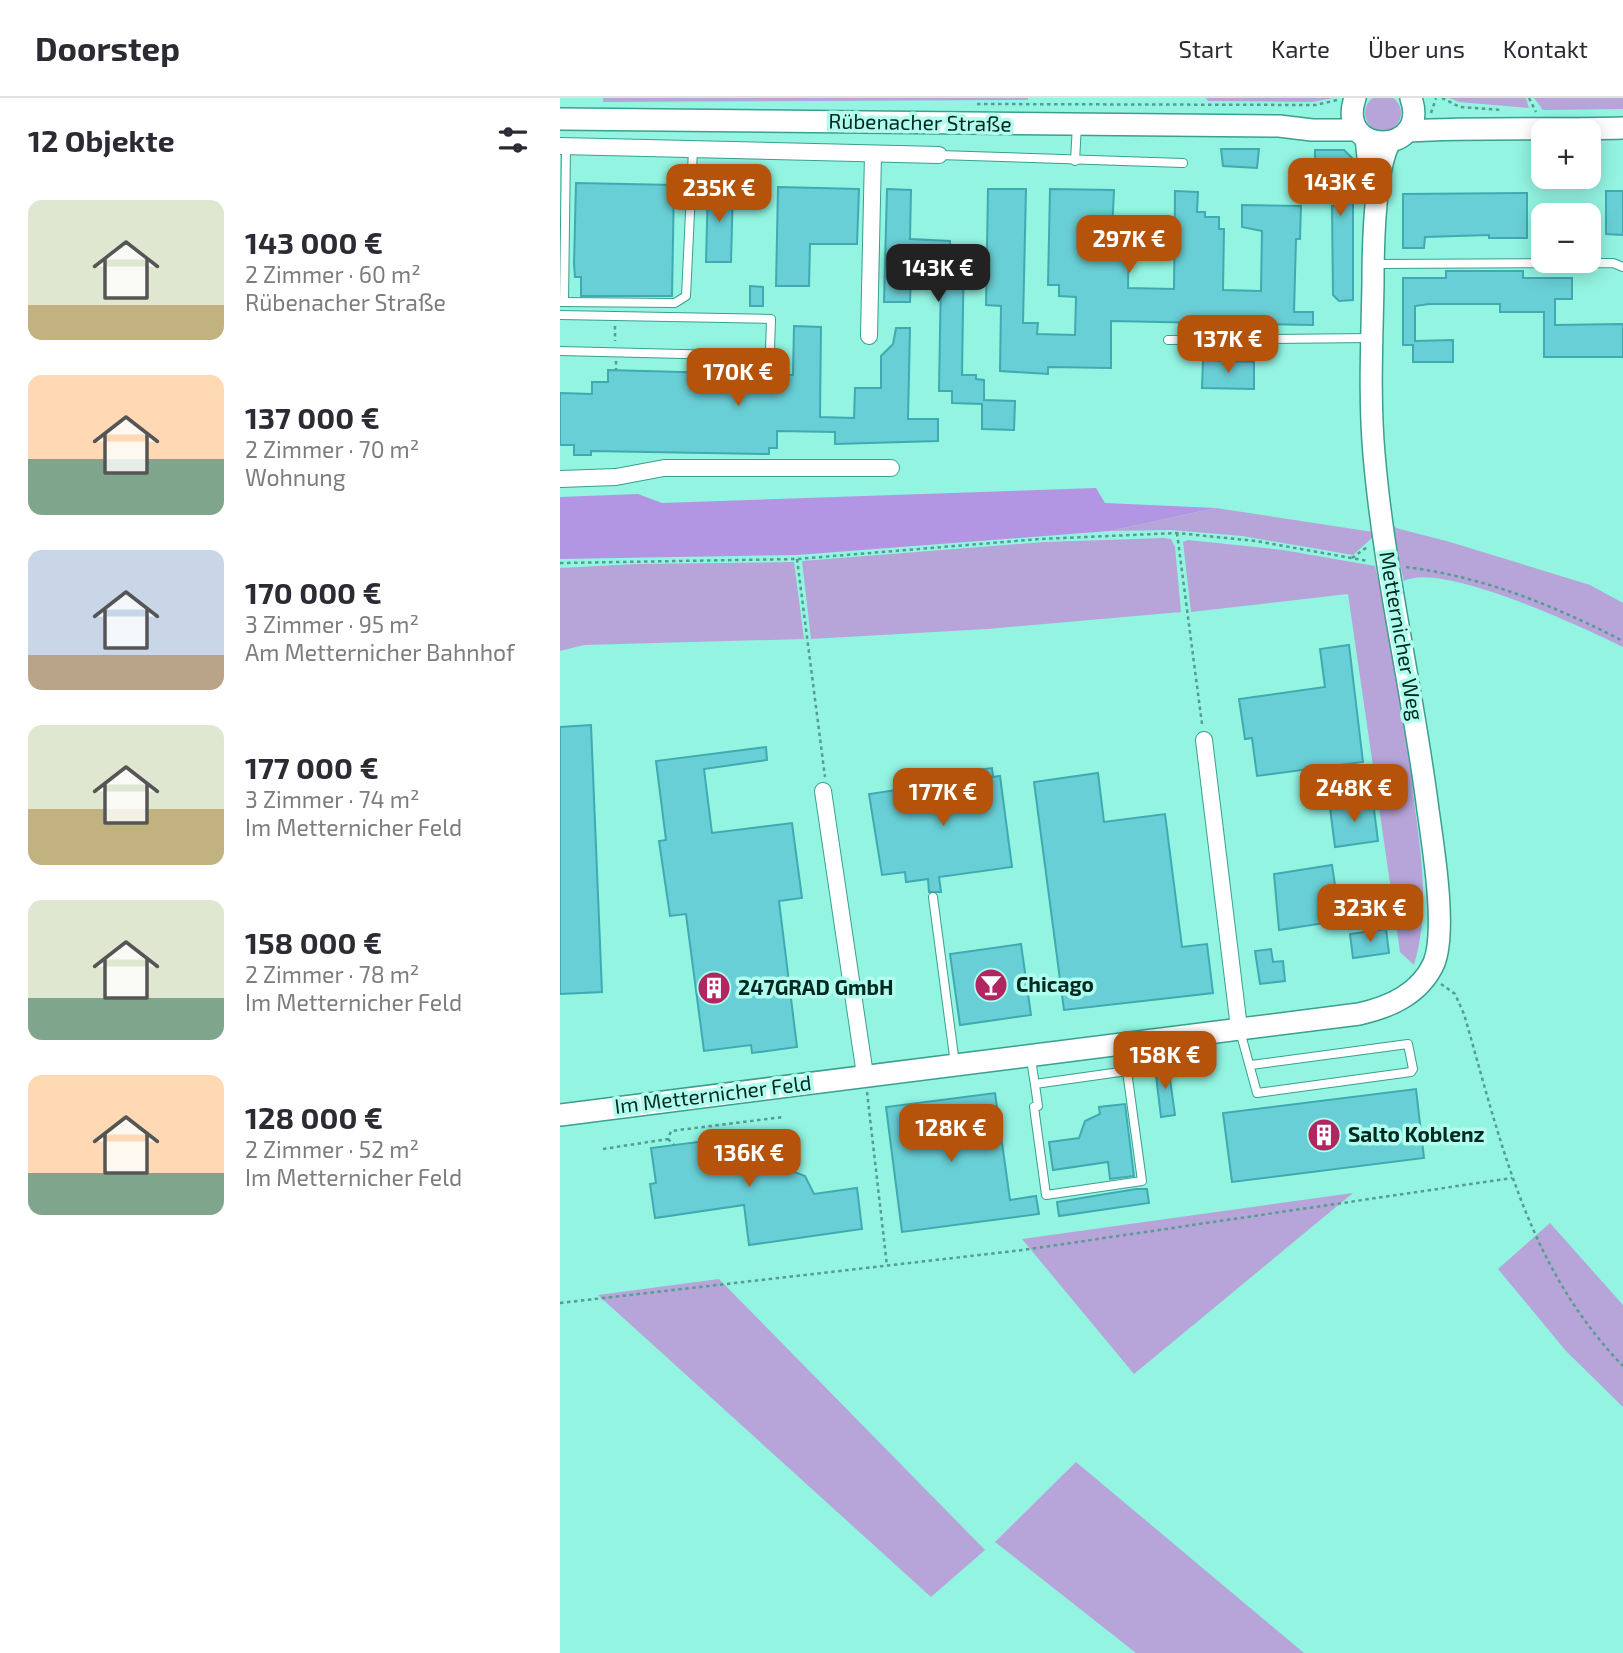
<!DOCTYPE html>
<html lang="de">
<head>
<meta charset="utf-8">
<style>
	body { margin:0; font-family:"Exo 2",sans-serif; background:#f2f2f3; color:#2b2b33; height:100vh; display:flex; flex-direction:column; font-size:26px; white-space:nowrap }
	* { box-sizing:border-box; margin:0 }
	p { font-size:23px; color:#7c7c81 }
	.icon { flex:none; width:38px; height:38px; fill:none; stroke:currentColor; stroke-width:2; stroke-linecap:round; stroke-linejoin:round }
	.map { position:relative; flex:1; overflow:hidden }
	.side { display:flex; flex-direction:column; background:#fff; width:560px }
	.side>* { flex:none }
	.tools { position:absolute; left:971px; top:21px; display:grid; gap:14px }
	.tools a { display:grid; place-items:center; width:70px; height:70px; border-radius:14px; background:#fff; box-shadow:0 4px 18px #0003; font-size:35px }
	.price { position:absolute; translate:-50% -60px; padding:0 16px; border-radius:14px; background:#b45309; color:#fff; font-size:23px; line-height:46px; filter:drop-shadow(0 2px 4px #0008) }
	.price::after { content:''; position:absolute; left:50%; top:42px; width:21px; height:16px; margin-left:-10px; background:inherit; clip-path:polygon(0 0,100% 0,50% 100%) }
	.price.on { background:#222; color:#fff }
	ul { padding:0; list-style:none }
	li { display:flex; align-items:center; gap:21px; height:175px; padding:0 28px }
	li span { display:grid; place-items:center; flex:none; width:196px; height:140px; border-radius:14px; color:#555 }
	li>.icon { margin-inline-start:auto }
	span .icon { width:84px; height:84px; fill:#fffc; stroke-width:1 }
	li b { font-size:30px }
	h2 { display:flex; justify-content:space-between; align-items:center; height:84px; padding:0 28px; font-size:30px }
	header { display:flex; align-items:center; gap:42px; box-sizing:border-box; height:98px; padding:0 35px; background:#fff; border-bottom:2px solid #e1e1e2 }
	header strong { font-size:33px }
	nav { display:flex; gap:38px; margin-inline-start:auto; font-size:24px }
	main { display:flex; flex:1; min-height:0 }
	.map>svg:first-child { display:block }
	.green { fill:#b7a4d9 }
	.forest { fill:#b295e3 }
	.building { fill:#69cfd6; stroke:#3faab0; stroke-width:2 }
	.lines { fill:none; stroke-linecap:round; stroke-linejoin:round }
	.lane-casing { stroke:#3a9f8f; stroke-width:10 }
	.street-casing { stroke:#3a9f8f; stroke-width:18 }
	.secondary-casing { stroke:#3a9f8f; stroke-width:24 }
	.path { stroke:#549d90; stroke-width:2.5; stroke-dasharray:3.5 3.5; stroke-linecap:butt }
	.lane { stroke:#fff; stroke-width:8 }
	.street { stroke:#fff; stroke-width:16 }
	.secondary { stroke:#fff; stroke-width:21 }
	.labels { text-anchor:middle; stroke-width:7; stroke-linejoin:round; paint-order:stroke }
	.street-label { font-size:21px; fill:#002923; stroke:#b2feee }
	.poi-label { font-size:21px; font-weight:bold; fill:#002923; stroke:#b2feee; text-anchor:start }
</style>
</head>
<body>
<header>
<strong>Doorstep</strong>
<nav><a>Start</a><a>Karte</a><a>Über uns</a><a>Kontakt</a></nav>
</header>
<main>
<section class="side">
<h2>12 Objekte<svg class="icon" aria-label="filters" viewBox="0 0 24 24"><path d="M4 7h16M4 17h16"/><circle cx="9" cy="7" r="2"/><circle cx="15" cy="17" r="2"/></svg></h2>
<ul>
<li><span style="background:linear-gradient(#dfe7d0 75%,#c2b280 0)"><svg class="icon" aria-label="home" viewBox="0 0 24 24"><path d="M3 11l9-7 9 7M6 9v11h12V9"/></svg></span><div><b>143 000 €</b><p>2 Zimmer · 60 m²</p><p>Rübenacher Straße</p></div></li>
<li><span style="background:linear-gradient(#ffd9b3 60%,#7fa58c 0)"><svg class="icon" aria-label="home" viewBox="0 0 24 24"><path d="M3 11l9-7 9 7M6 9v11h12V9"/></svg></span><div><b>137 000 €</b><p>2 Zimmer · 70 m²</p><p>Wohnung</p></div></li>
<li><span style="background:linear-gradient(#c9d6e8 75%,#b9a48a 0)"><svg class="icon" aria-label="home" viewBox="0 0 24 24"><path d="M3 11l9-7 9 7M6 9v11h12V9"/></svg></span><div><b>170 000 €</b><p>3 Zimmer · 95 m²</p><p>Am Metternicher Bahnhof</p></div></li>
<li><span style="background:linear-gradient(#dfe7d0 60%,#c2b280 0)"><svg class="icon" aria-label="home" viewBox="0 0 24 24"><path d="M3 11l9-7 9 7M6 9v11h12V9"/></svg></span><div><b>177 000 €</b><p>3 Zimmer · 74 m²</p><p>Im Metternicher Feld</p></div></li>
<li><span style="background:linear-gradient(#dfe7d0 70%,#7fa58c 0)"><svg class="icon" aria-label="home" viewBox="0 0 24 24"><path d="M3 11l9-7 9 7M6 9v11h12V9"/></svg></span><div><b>158 000 €</b><p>2 Zimmer · 78 m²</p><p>Im Metternicher Feld</p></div></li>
<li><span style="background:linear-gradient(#ffd9b3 70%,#7fa58c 0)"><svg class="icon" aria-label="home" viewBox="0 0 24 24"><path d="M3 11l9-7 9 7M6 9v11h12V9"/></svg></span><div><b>128 000 €</b><p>2 Zimmer · 52 m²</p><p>Im Metternicher Feld</p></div></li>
</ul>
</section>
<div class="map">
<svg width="1063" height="1555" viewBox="0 0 1063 1555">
	<rect width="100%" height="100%" fill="#93f4e2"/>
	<g class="green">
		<circle cx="823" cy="15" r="18"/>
		<path d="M43,0H468V2L43,4Z"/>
		<path d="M646,0H774L752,4L648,3Z"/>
		<path d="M889,0H966L969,10L899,4Z"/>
		<path d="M974,0H1063V11L983,12Z"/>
		<path d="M656,410L813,434V439L793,457L682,438L611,432L549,433Z"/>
		<path d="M829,422L836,430L890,444L1030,487L1063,505V549C1025,530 881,463 844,483Z"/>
		<path d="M604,440L611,441L615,449L621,514L427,531L251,541L242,463L485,444Z"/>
		<path d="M628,442L723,452L815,468C833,539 843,613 852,686C859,747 872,806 854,867L840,854L788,496L631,514L623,444Z"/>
		<path d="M234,464L244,541L24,547L0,553V470L77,466Z"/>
		<path d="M793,1095L574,1276L462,1141Z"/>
		<path d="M990,1125L1063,1207V1309L1006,1253L938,1171Z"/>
		<path d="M159,1181L425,1452L371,1499L38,1197Z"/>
		<path d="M516,1364L744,1555H576L435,1444Z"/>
	</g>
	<path class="forest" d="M536,390L545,405L656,410L549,433L237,457L0,461V399L78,396L102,405Z"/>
	<g class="building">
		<path d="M661,51H699L697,70L663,68Z"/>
		<path d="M755,52H784L793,61V202L779,203L773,197L772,108H781V81L755,82Z"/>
		<path d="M16,85L114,87L112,198H21V179H15L14,166Z"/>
		<path d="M148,88L173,89L171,164H146Z"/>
		<path d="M218,89L299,91L297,146H250L249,188H216Z"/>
		<path d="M327,91L351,92L350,141L390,143V149H404L402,277H416V281L424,282V302L455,303L454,332L422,331V306L392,305V293H379L381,175H351L350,204H324Z"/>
		<path d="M428,91H466L463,225H478L477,236L515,237L516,199L499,198V187H488L490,91L554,92L552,134H569L568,190L614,191L615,93L638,94L637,114H645V119H659V131H664L663,192L701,193L702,133L682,129V107L741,108L740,141H736L734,214H753V227L551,223V270L488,269V276L440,273L441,208L426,207Z"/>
		<path d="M1046,93H1063V137L1046,136Z"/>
		<path d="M967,95V140H929V137L865,139L864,150H843V96Z"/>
		<path d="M886,173H963V180H1012V201H995V227L1063,226V259H984V214H940V206H869L855,208V243L893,242V264H853V247H843V180H886Z"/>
		<path d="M190,188L203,189V208H190Z"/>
		<path d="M234,228L261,229L260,319L294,320L295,290H321V258L333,246L336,230H350L348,321H378V343L275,346V334L217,333V350H209V356L31,353V357H14V347H0V295L32,296V284H48V272L233,277Z"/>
		<path d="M643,262L694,264V291L642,290Z"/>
		<path d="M789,547L803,664L697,678L692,640L685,641L679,601L765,589L760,551Z"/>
		<path d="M31,627L42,894L0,896V629Z"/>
		<path d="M206,649L207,662L144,671L152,735L232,725L242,800L219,803L237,949L192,955L191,947L144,953L126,816L110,818L99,743L106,742L96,663Z"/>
		<path d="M432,670L433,679L440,678L452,769L379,779L381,794H369L368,781L346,784L345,774L322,777L309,696L392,684L391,675Z"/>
		<path d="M538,675L544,724L605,716L622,849L647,846L653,895L504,912L474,684Z"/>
		<path d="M813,704L818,743L775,749L770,710Z"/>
		<path d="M772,767L777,801L794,799L797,820L719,832L714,776Z"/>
		<path d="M826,831L829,855L793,860L790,836Z"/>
		<path d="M461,846L471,917L400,927L390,856Z"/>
		<path d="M711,851L713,864L723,863L725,883L700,886L695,853Z"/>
		<path d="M608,967L615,1017L601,1019L595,969Z"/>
		<path d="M856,991L864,1060L672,1084L663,1015Z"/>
		<path d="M435,995L450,1102L476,1098L479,1116L342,1134L326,1009Z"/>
		<path d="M565,1006L574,1078L550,1081L548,1064L493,1072L489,1044L519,1040L525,1023L540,1016L539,1009Z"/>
		<path d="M215,1034L221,1073H232L245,1078L254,1096L297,1090L302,1131L189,1147L184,1107L95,1120L90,1086L96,1085L91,1050Z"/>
		<path d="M576,1091H587L589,1105L499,1118L497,1104Z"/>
	</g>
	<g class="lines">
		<defs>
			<g id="lane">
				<path d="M379,57L623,65"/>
				<path d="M515,63L517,27"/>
				<path d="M815,166L1053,165L1063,169"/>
				<path d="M0,204L115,205L126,198L133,52"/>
				<path d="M4,204L6,48"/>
				<path d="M0,217L211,221L210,252L206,258L0,253"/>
				<path d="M608,242L811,240"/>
				<path d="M373,799L395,966"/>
				<path d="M680,933L697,995L851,974L853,971L848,946L691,967"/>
				<path d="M471,960C473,976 476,992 478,1008L474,1009L486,1097L582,1083L567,973L475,986"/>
			</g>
			<g id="street">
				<path d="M0,48L379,57"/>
				<path d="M309,238L313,56"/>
				<path d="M0,381L56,379L104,370H331"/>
				<path d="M644,642L679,930"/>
				<path d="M263,693L305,977"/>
			</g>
			<g id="secondary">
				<path d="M795,0C775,59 871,58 851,0"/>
				<path d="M0,21L719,28L752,32H797"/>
				<path d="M848,33C920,29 991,32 1063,30"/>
				<path d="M806,40L812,97"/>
				<path d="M0,1017L799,916C830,909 860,896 874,865C887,832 873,748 868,712C853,593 824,475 814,356C809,299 812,242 813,186C813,150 814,76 829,45"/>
			</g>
		</defs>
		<use href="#lane" class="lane-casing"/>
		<use href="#street" class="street-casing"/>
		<use href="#secondary" class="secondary-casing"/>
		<g class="path">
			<path d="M882,0L900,9L941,12"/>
			<path d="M969,0L976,14"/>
			<path d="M417,6L756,7L777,2"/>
			<path d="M871,15L876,0"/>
			<path d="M55,228V243"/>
			<path d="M56,263V272"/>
			<path d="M617,435L642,626"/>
			<path d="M792,460L807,449"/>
			<path d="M237,461L265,679"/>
			<path d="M0,465L237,461L480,441L617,435L696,443L808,463"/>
			<path d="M846,469C924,479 993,507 1063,543"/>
			<path d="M881,886L895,896L904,916C941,1044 967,1169 1063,1268"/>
			<path d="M307,994L327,1168"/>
			<path d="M108,1041L114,1047"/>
			<path d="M43,1051L108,1041L111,1033L223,1019"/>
			<path d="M0,1205L463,1152L952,1080"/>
		</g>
		<use href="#lane" class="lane"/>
		<use href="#street" class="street"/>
		<use href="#secondary" class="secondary"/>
	</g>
	<defs>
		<symbol id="bar-disc" viewBox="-11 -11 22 22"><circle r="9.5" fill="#b12561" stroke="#b2feee"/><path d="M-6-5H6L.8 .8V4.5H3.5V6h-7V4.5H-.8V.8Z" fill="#fff"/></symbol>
		<symbol id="building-disc" viewBox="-11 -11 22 22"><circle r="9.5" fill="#b12561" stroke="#b2feee"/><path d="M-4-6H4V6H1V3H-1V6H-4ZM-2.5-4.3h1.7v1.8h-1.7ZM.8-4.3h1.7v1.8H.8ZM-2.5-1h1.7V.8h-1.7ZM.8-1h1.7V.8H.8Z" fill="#fff"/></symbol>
	</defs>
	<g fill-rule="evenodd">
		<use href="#bar-disc" x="412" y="868" width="38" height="38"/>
		<use href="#building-disc" x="135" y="871" width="38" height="38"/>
		<use href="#building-disc" x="745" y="1018" width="38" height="38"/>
	</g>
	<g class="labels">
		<g class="street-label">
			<text transform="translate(360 25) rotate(1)" y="7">Rübenacher Straße</text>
			<text transform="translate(841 538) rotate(80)" y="7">Metternicher Weg</text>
			<text transform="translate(153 997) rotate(-7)" y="7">Im Metternicher Feld</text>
		</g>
		<g class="poi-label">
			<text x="456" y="894">Chicago</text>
			<text x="178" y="897">247GRAD GmbH</text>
			<text x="788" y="1044">Salto Koblenz</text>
		</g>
	</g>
</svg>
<div class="tools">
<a>+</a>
<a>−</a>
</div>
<b class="price" style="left:780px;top:120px">143K €</b>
<b class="price" style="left:159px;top:126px">235K €</b>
<b class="price" style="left:569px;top:177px">297K €</b>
<b class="price on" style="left:378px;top:206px">143K €</b>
<b class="price" style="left:668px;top:277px">137K €</b>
<b class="price" style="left:178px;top:310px">170K €</b>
<b class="price" style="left:794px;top:726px">248K €</b>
<b class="price" style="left:383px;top:730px">177K €</b>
<b class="price" style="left:810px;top:846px">323K €</b>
<b class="price" style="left:605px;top:993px">158K €</b>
<b class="price" style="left:391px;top:1066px">128K €</b>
<b class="price" style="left:189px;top:1091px">136K €</b>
</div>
</main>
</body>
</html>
